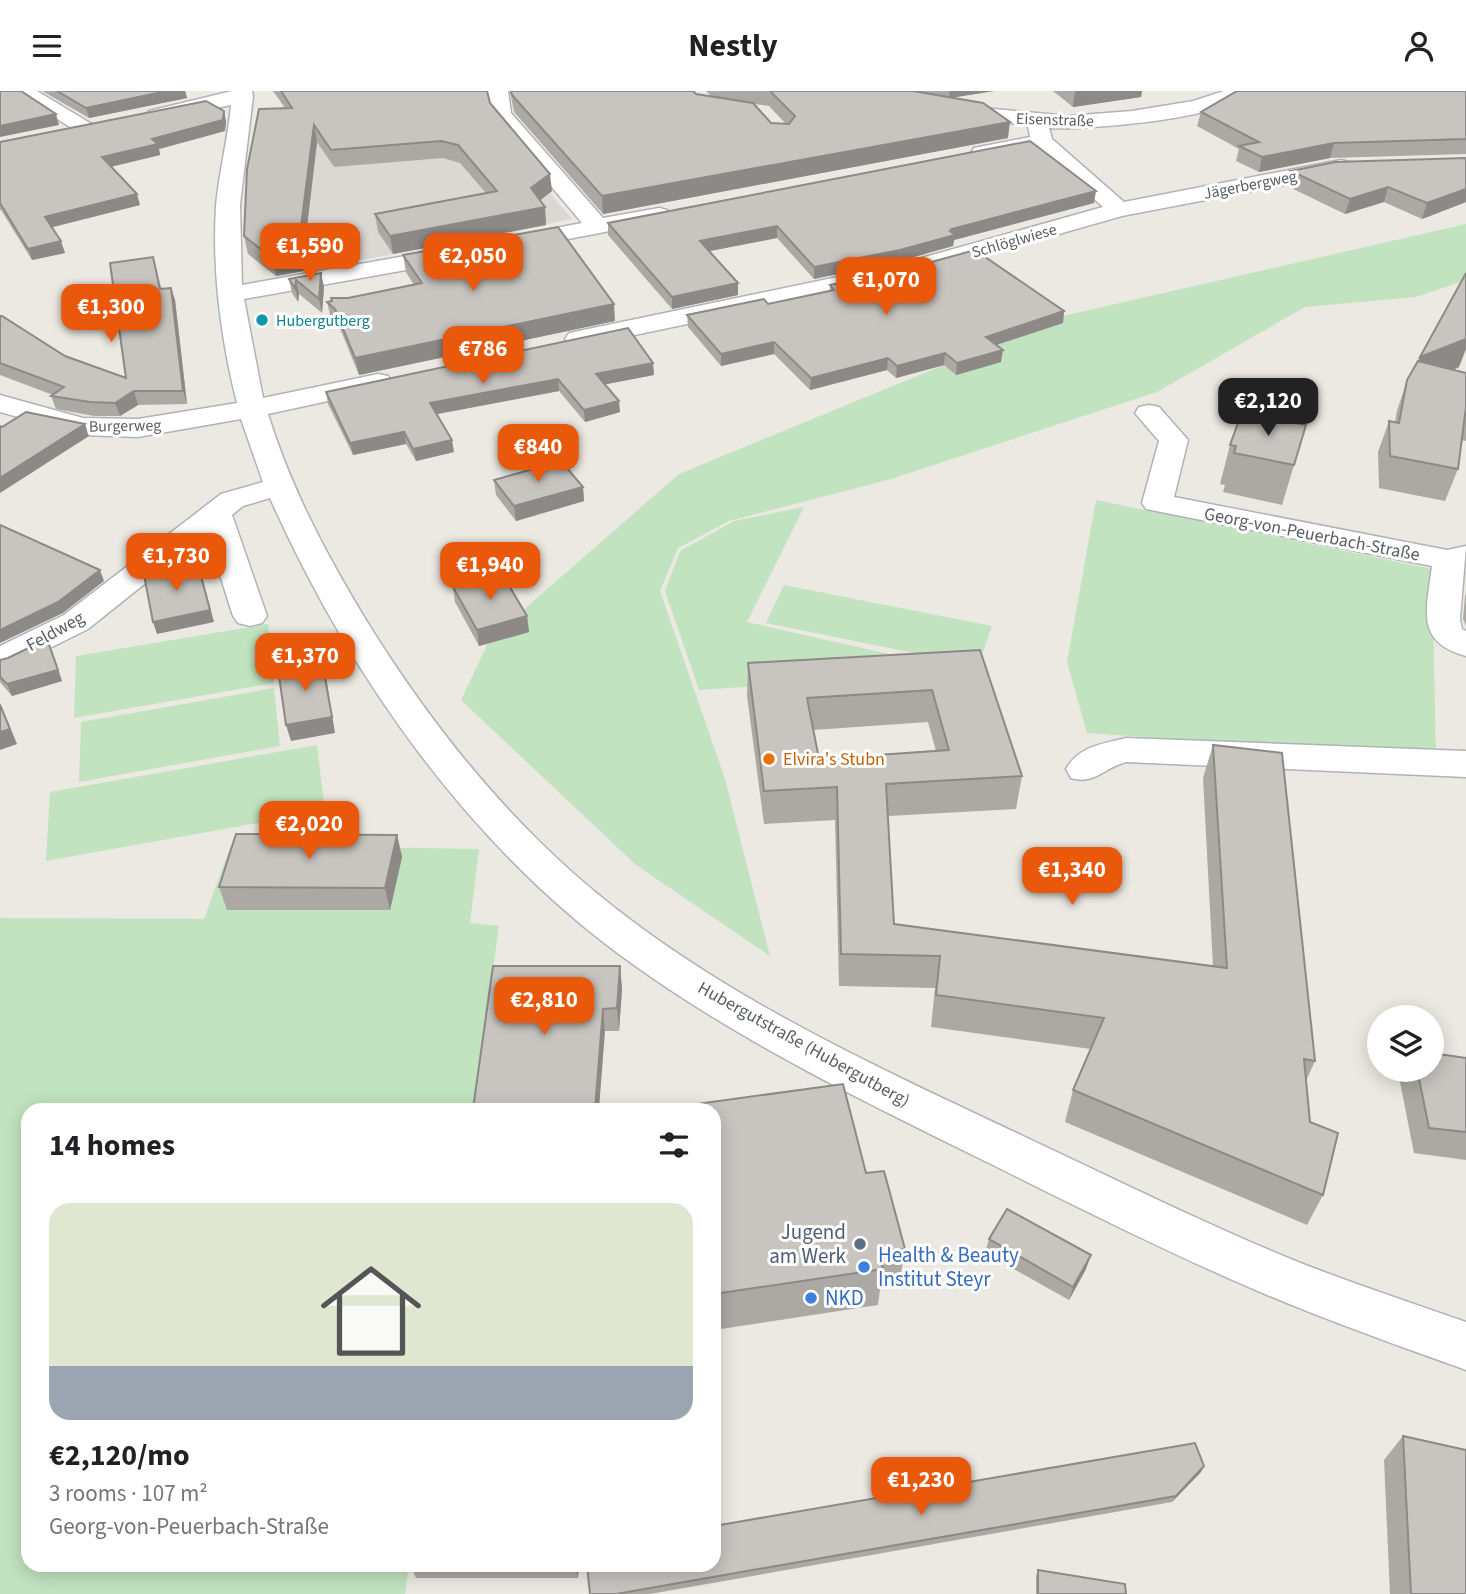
<!DOCTYPE html>
<html lang="en">
<head>
<meta charset="utf-8">
<style>
	body { margin:0; font-family:"Source Sans 3",sans-serif; background:#f2f2f2; color:#202124; height:100vh; display:flex; flex-direction:column; font-size:26px; white-space:nowrap }
	* { box-sizing:border-box; margin:0 }
	p { font-size:23px; color:#757577 }
	.icon { flex:none; width:38px; height:38px; fill:none; stroke:currentColor; stroke-width:2; stroke-linecap:round; stroke-linejoin:round }
	.map { position:relative; flex:1; overflow:hidden }
	.drawer { position:absolute; left:21px; top:1012px; width:700px; height:469px; display:flex; flex-direction:column; background:#fff; border-radius:21px; box-shadow:0 4px 18px #0003 }
	.drawer>* { flex:none }
	.tools { position:absolute; left:1367px; top:914px; display:grid; gap:14px }
	.tools a { display:grid; place-items:center; width:77px; height:77px; border-radius:50%; background:#fff; box-shadow:0 4px 18px #0003; font-size:35px }
	.price { position:absolute; translate:-50% -60px; padding:0 16px; border-radius:14px; background:#ea580c; color:#fff; font-size:23px; line-height:46px; filter:drop-shadow(0 2px 4px #0008) }
	.price::after { content:''; position:absolute; left:50%; top:42px; width:21px; height:16px; margin-left:-10px; background:inherit; clip-path:polygon(0 0,100% 0,50% 100%) }
	.price.active { background:#222; color:#fff }
	ul { padding:0; list-style:none }
	li { display:grid; align-content:center; gap:14px; height:371px; padding:0 28px }
	li+li { border-top:2px solid #e0e0e0 }
	li span { display:grid; place-items:center; height:217px; border-radius:21px; color:#555 }
	li>.icon { margin-inline-start:auto }
	span .icon { width:126px; height:126px; fill:#fffc; stroke-width:1 }
	li b { font-size:30px }
	h2 { display:flex; justify-content:space-between; align-items:center; height:84px; padding:0 28px; font-size:30px }
	header { display:flex; justify-content:space-between; align-items:center; height:91px; padding:0 28px; background:#fff; font-size:32px; font-weight:700 }
	.map>svg:first-child { display:block }
	.industrial { fill:#dbd8d4 }
	.green { fill:#c1e3bf }
	.lines { fill:none; stroke-linecap:round; stroke-linejoin:round }
	.minor-casing { stroke:#afb3b7; stroke-width:3 }
	.minor { fill:#fff; fill-rule:evenodd }
	.wall { fill:#aca9a4; fill-rule:evenodd }
	.shaded-wall { fill:#8c8986 }
	.building { fill:#c8c4bf; stroke:#8c8986; stroke-width:2; fill-rule:evenodd }
	.culture-dot { fill:#0f9aa8; stroke:#fff; stroke-width:2.5 }
	.food-dot { fill:#e8710a; stroke:#fff; stroke-width:2.5 }
	.service-dot { fill:#5c6f8a; stroke:#fff; stroke-width:2.5 }
	.shop-dot { fill:#3f7fe0; stroke:#fff; stroke-width:2.5 }
	.labels { text-anchor:middle; stroke-width:6; stroke-linejoin:round; paint-order:stroke }
	.far-street-label { font-size:16px; fill:#5a5e62; stroke:#fff }
	.far-culture-label { font-size:16px; fill:#0d838f; stroke:#fff; text-anchor:start }
	.street-label { font-size:18px; fill:#5a5e62; stroke:#fff }
	.food-label { font-size:18px; fill:#c56008; stroke:#fff; text-anchor:start }
	.near-service-label { font-size:21px; fill:#4e5e75; stroke:#fff; text-anchor:end }
	.near-shop-label { font-size:21px; fill:#366cbe; stroke:#fff; text-anchor:start }
</style>
</head>
<body>
<header><svg class="icon" aria-label="menu" viewBox="0 0 24 24"><path d="M4 6h16M4 12h16M4 18h16"/></svg>Nestly<svg class="icon" aria-label="person" viewBox="0 0 24 24"><circle cx="12" cy="8" r="4"/><path d="M4 21q1-7 8-7t8 7"/></svg></header>
<div class="map">
<svg width="1466" height="1503" viewBox="0 0 1466 1503">
	<rect width="100%" height="100%" fill="#ece9e2"/>
	<path class="industrial" d="M491,34L572,128L311,179H271L258,50Z"/>
	<g class="green">
		<path d="M1466,133V189L1416,206L1305,216L1157,301L891,388L729,430L678,457L660,500L725,688L770,865L636,774L461,609L490,548L679,383L1063,225Z"/>
		<path d="M1096,409L1432,478L1436,666L1087,642L1067,571Z"/>
		<path d="M804,416L747,531L969,581L699,599L665,500L680,460L734,430Z"/>
		<path d="M784,494L992,535L978,575L766,532Z"/>
		<path d="M268,533L274,592L74,627L76,565Z"/>
		<path d="M274,597L280,655L79,691L81,631Z"/>
		<path d="M317,654L325,720L46,770L50,701Z"/>
		<path d="M231,754L479,758L470,832L499,835L473,1018H28V1474H409L405,1503H0V827L204,828Z"/>
	</g>
	<g class="lines">
		<defs>
			<g id="minor">
				<path d="M13,0H37L95,35L99,39L95,43H81Z"/>
				<path d="M232,0H252L253,5L240,114L242,194L456,156L465,158L468,163L465,168L456,170L244,208L263,307L378,283L388,285L392,291L388,297L268,323C291,398 328,467 369,534C426,625 492,710 573,782C704,898 868,972 1025,1046C1117,1089 1209,1135 1303,1173C1357,1194 1412,1212 1466,1231V1279C1399,1255 1331,1231 1265,1203C1173,1164 1084,1119 995,1075C871,1014 746,954 634,874C472,759 351,588 270,407L243,415L232,424L267,525L262,532L250,535L238,532L233,525L207,443L88,538L12,576L0,579V555L64,524L221,403L263,391L241,328L138,346L82,344L0,321V304L83,327L138,328L237,312C221,248 212,181 216,115C219,81 228,48 231,14L156,30L149,28L146,24L149,20Z"/>
				<path d="M488,0H508L511,22L603,127L659,117L667,119L671,124L667,129L511,159L503,157L499,152L503,147L582,132L494,27Z"/>
				<path d="M858,0H898L994,18L1068,25L1132,20L1193,10L1224,0H1250C1230,28 1086,39 1049,37L1052,48L1124,111L1341,69L1349,71L1352,76L1349,81L1341,83L1122,125L904,187L578,256L569,254L565,248L569,242L900,173L1103,116L1037,57L982,69L974,67L971,62L974,57L1030,46L1028,35L868,6L861,4Z"/>
				<path d="M1149,314L1159,316L1188,349L1174,406L1447,459L1466,455L1460,528L1462,538L1466,540V565C1414,551 1427,518 1432,475L1146,418L1142,412L1159,350L1135,322L1139,316Z"/>
				<path d="M1126,647L1466,660V686L1126,671C1104,677 1094,694 1071,687L1066,678C1079,655 1102,653 1126,647Z"/>
			</g>
		</defs>
		<use href="#minor" class="minor-casing"/>
		<use href="#minor" class="minor"/>
	</g>
	<g class="wall">
		<path d="M42,0H185L187,7L89,27Z"/>
		<path d="M273,0H487L490,12L552,100L540,109L545,116L546,134L393,163L378,141L375,123L486,102L460,72L443,67L334,76L317,51L306,143L322,142L325,160V176L276,185L248,163L244,145L285,17Z"/>
		<path d="M510,0H693L696,3L712,6L706,0H994L951,7L1008,47L603,123L514,21ZM754,13L769,15L786,33L771,32Z"/>
		<path d="M1053,0H1142L1141,6L1073,16Z"/>
		<path d="M1466,0V63L1330,67L1259,81L1236,70L1239,58L1197,35L1201,21Z"/>
		<path d="M224,20L226,31L225,40L159,58L160,64L111,76L140,114L52,136L65,162L32,169L1,119H0V51Z"/>
		<path d="M1466,67V111L1422,128L1384,111L1345,123L1287,95L1291,80Z"/>
		<path d="M1094,112L954,149L953,155L899,170L814,188L777,147L709,160L738,192V204L672,218L608,144V132Z"/>
		<path d="M403,164L615,230L359,284L339,235L331,228L327,211H332L331,207H348L414,194L406,181Z"/>
		<path d="M153,166L161,198L171,197L175,209L187,313L138,314L120,325H94L56,318L51,305L53,304L0,284V225L65,265L126,287Z"/>
		<path d="M289,188L324,196L322,222L299,203L298,211L292,202Z"/>
		<path d="M830,194L1064,220L1063,232L996,254L1001,271L956,284L944,274L896,287L887,279L810,299L774,263L721,275L688,236L687,224L768,213L830,200Z"/>
		<path d="M1420,266L1459,276L1453,279L1466,282V350L1461,349L1458,378L1445,410L1379,397L1378,361L1389,330L1395,331L1397,320L1407,289Z"/>
		<path d="M654,284L605,293L620,321L585,331L559,300L437,323L454,361L416,370L406,353L353,364L328,313L326,301Z"/>
		<path d="M1306,334L1282,414L1223,401L1225,394L1220,393L1230,354Z"/>
		<path d="M494,389L583,396L584,410L516,430L496,404Z"/>
		<path d="M453,496L527,525L529,541L479,555L455,511Z"/>
		<path d="M1466,502V535L1463,528L1465,505Z"/>
		<path d="M52,559L62,590L12,605L0,591V569Z"/>
		<path d="M980,559L1022,685L1016,718L888,725L894,833L1213,875L1203,687L1213,654L1315,970L1306,990L1310,1031L1323,1104L1307,1134L1065,1031L1073,999L1091,958L931,936L935,897L839,895L835,729L764,733L747,605L748,572ZM928,631L936,660L819,668L813,639Z"/>
		<path d="M397,744L402,766L390,819H227L219,796Z"/>
		<path d="M620,875L622,898L619,940H605L473,1018Z"/>
		<path d="M1466,967V1069L1414,1062L1399,986L1403,978H1432Z"/>
		<path d="M714,1018L866,1082L905,1158L899,1195L880,1198L878,1214L714,1239Z"/>
		<path d="M989,1148L1086,1178L1069,1209L985,1162Z"/>
		<path d="M1403,1345L1466,1503H1390L1384,1369Z"/>
		<path d="M1204,1375L1201,1381L1172,1411L650,1503H590Z"/>
		<path d="M410,1474H579L578,1487H416Z"/>
		<path d="M1038,1479L1126,1503H1036V1485Z"/>
	</g>
	<g class="shaded-wall">
		<path d="M167,0H185L187,7L89,27L86,17Z"/>
		<path d="M950,0H994L949,7Z"/>
		<path d="M1075,0H1142L1141,6L1073,16Z"/>
		<path d="M224,20L226,31L225,40L159,58L160,64L105,77L102,66Z"/>
		<path d="M56,23L59,34L0,46V35Z"/>
		<path d="M1010,31L1008,47L603,123L602,105Z"/>
		<path d="M314,34L317,51L304,161L322,142L325,160V176L276,185L272,167L300,143Z"/>
		<path d="M1334,52L1330,67L1259,81L1262,66Z"/>
		<path d="M550,83L552,100L533,115L531,97Z"/>
		<path d="M1388,96L1384,111L1345,123L1350,108Z"/>
		<path d="M1466,98V111L1422,128L1427,112Z"/>
		<path d="M1096,100L1094,112L954,149L953,155L899,170L814,188V176L952,138Z"/>
		<path d="M137,103L140,114L49,137L45,126Z"/>
		<path d="M545,116L546,134L393,163L390,145Z"/>
		<path d="M777,135V147L700,162V150Z"/>
		<path d="M61,150L65,162L32,169L28,158Z"/>
		<path d="M321,182L324,196L322,222L319,208Z"/>
		<path d="M296,189L299,203L298,211L295,197Z"/>
		<path d="M738,192V204L672,218V206Z"/>
		<path d="M171,197L175,209L187,313L183,300Z"/>
		<path d="M614,213L615,230L359,284L355,267Z"/>
		<path d="M1064,220L1063,232L984,258L986,246Z"/>
		<path d="M1466,248V258L1459,276L1410,296L1420,266Z"/>
		<path d="M774,251V263L721,275V263Z"/>
		<path d="M1003,259L1001,271L956,284L957,272Z"/>
		<path d="M945,262L944,274L896,287L897,275Z"/>
		<path d="M888,267L887,279L810,299L811,287Z"/>
		<path d="M653,272L654,284L597,295L596,283Z"/>
		<path d="M558,288L559,300L432,324L430,312Z"/>
		<path d="M134,300L138,314L120,325L115,312Z"/>
		<path d="M619,310L620,321L585,331L584,319Z"/>
		<path d="M85,333L89,345L0,402V387Z"/>
		<path d="M404,341L406,353L353,364L350,352Z"/>
		<path d="M452,349L454,361L416,370L413,358Z"/>
		<path d="M583,396L584,410L516,430L514,415Z"/>
		<path d="M100,479L104,490L63,522L0,552V539Z"/>
		<path d="M202,486L214,531L157,543L153,531Z"/>
		<path d="M527,525L529,541L479,555L477,539Z"/>
		<path d="M47,548L62,590L12,605L7,593Z"/>
		<path d="M322,570L326,586L335,642L291,650L286,634Z"/>
		<path d="M0,612L17,653L0,659Z"/>
		<path d="M397,744L402,766L390,819L385,797Z"/>
		<path d="M620,875L622,898L619,940L617,917Z"/>
		<path d="M603,918L605,940L599,1018H595Z"/>
		<path d="M1091,1164L1086,1178L1069,1209L1073,1196Z"/>
		<path d="M1204,1375L1201,1381L1172,1411L1176,1405Z"/>
		<path d="M575,1474H579L578,1487Z"/>
	</g>
	<g class="building">
		<path d="M0,0H21L56,23L0,35Z"/>
		<path d="M57,0H167L86,17Z"/>
		<path d="M281,0H487L490,12L550,83L531,97L545,116L390,145L375,123L497,100L458,54L441,50L331,59L314,34L300,143L322,142L321,158L272,167L244,145L247,78L259,18L292,17Z"/>
		<path d="M511,0H693L696,3L753,12L771,32L789,33L795,25L770,0H913L983,12L1010,31L602,105L512,4Z"/>
		<path d="M1237,0H1466V48L1334,52L1262,66L1239,55L1259,51L1201,21Z"/>
		<path d="M206,10L224,20L223,29L152,48L158,53L102,66L137,103L45,126L61,150L28,158L0,112V51Z"/>
		<path d="M1030,50L1096,100L952,138L954,139L950,140L955,144L900,159L814,176L777,135L700,150L738,192L672,206L608,132Z"/>
		<path d="M1466,67V98L1427,112L1388,96L1350,108L1291,80L1335,71Z"/>
		<path d="M558,136L614,213L355,267L335,218L327,211L332,210L331,207H348L422,192L403,164Z"/>
		<path d="M975,159L1064,220L986,246L1003,259L957,272L945,262L897,275L888,267L811,287L774,251L721,263L687,224L764,208L768,213L834,199L830,194L906,178Z"/>
		<path d="M153,166L160,198L171,197L183,300H134L115,312L90,311L51,305L64,296L0,272V225H2L65,265L126,287L110,172Z"/>
		<path d="M321,182L319,208L296,189L295,197L289,188Z"/>
		<path d="M1466,182V248L1420,266Z"/>
		<path d="M628,237L653,272L596,283L619,310L584,319L558,288L430,312L452,349L413,358L404,341L350,352L326,301Z"/>
		<path d="M1418,270L1466,282V316L1458,378L1390,365L1389,330L1399,332L1407,289Z"/>
		<path d="M26,321L85,333L0,387V335L2,336Z"/>
		<path d="M1242,321L1306,334L1294,374L1234,362L1236,355L1230,354Z"/>
		<path d="M561,370L583,396L514,415L494,389Z"/>
		<path d="M0,434L100,479L58,511L0,539Z"/>
		<path d="M198,474L210,519L153,531L144,484Z"/>
		<path d="M502,483L527,525L477,539L453,496Z"/>
		<path d="M47,548L58,579L7,593L0,586V569L8,567Z"/>
		<path d="M980,559L1022,685L886,693L894,833L1227,877L1213,654L1282,662L1315,970L1304,968L1310,1031L1338,1042L1323,1104L1073,999L1104,927L936,904L940,865L841,863L837,696L764,700L748,572ZM932,599L949,659L819,668L807,607Z"/>
		<path d="M322,570L332,626L286,634L278,578Z"/>
		<path d="M0,614L10,638L0,641Z"/>
		<path d="M236,743L397,744L385,797L219,796Z"/>
		<path d="M493,875H620L617,917L603,918L595,1018H473Z"/>
		<path d="M1432,962L1466,967V1041L1429,1037L1417,978H1432Z"/>
		<path d="M843,993L866,1082L884,1080L905,1158L879,1162L883,1178L714,1203V1018H661Z"/>
		<path d="M1007,1118L1091,1164L1073,1196L989,1148Z"/>
		<path d="M1403,1345L1466,1359V1503H1411Z"/>
		<path d="M1195,1352L1204,1375L1176,1405L616,1503H590L587,1474H714V1435Z"/>
		<path d="M1038,1479L1125,1493L1126,1503H1038Z"/>
	</g>
	<circle class="culture-dot" cx="262" cy="229" r="7"/>
	<circle class="food-dot" cx="769" cy="668" r="7"/>
	<circle class="service-dot" cx="860" cy="1153" r="7"/>
	<g class="shop-dot">
		<circle cx="864" cy="1176" r="7"/>
		<circle cx="811" cy="1207" r="7"/>
	</g>
	<g class="labels">
		<g class="far-street-label">
			<text transform="translate(1055 28) rotate(2)" y="6">Eisenstraße</text>
			<text transform="translate(1250 93) rotate(-11)" y="6">Jägerbergweg</text>
			<text transform="translate(1014 149) rotate(-16)" y="6">Schlöglwiese</text>
			<text transform="translate(125 334) rotate(-1)" y="6">Burgerweg</text>
		</g>
		<g class="far-culture-label">
			<text x="276" y="235">Hubergutberg</text>
		</g>
		<g class="street-label">
			<text transform="translate(1312 443) rotate(11)" y="6">Georg-von-Peuerbach-Straße</text>
			<text transform="translate(55 540) rotate(-29)" y="6">Feldweg</text>
			<text transform="translate(804 953) rotate(29)" y="6">Hubergutstraße (Hubergutberg)</text>
		</g>
		<g class="food-label">
			<text x="783" y="674">Elvira's Stubn</text>
		</g>
		<g class="near-service-label">
			<text x="846" y="1148">Jugend<tspan x="846" dy="24">am Werk</tspan></text>
		</g>
		<g class="near-shop-label">
			<text x="878" y="1171">Health &amp; Beauty<tspan x="878" dy="24">Institut Steyr</tspan></text>
			<text x="825" y="1214">NKD</text>
		</g>
	</g>
</svg>
<div class="tools">
<a><svg class="icon" aria-label="layers" viewBox="0 0 24 24"><path d="M12 4l9 5-9 5-9-5zM3 14l9 5 9-5"/></svg></a>
</div>
<b class="price" style="left:310px;top:192px">€1,590</b>
<b class="price" style="left:473px;top:202px">€2,050</b>
<b class="price" style="left:886px;top:226px">€1,070</b>
<b class="price" style="left:111px;top:253px">€1,300</b>
<b class="price" style="left:483px;top:295px">€786</b>
<b class="price active" style="left:1268px;top:347px">€2,120</b>
<b class="price" style="left:538px;top:393px">€840</b>
<b class="price" style="left:176px;top:502px">€1,730</b>
<b class="price" style="left:490px;top:511px">€1,940</b>
<b class="price" style="left:305px;top:602px">€1,370</b>
<b class="price" style="left:309px;top:770px">€2,020</b>
<b class="price" style="left:1072px;top:816px">€1,340</b>
<b class="price" style="left:544px;top:946px">€2,810</b>
<b class="price" style="left:921px;top:1426px">€1,230</b>
<section class="drawer">
<h2>14 homes<svg class="icon" aria-label="filters" viewBox="0 0 24 24"><path d="M4 7h16M4 17h16"/><circle cx="9" cy="7" r="2"/><circle cx="15" cy="17" r="2"/></svg></h2>
<ul>
<li><span style="background:linear-gradient(#dfe7d0 75%,#9aa5b1 0)"><svg class="icon" aria-label="home" viewBox="0 0 24 24"><path d="M3 11l9-7 9 7M6 9v11h12V9"/></svg></span><div><b>€2,120/mo</b><p>3 rooms · 107 m²</p><p>Georg-von-Peuerbach-Straße</p></div></li>
</ul>
</section>
</div>
</body>
</html>
